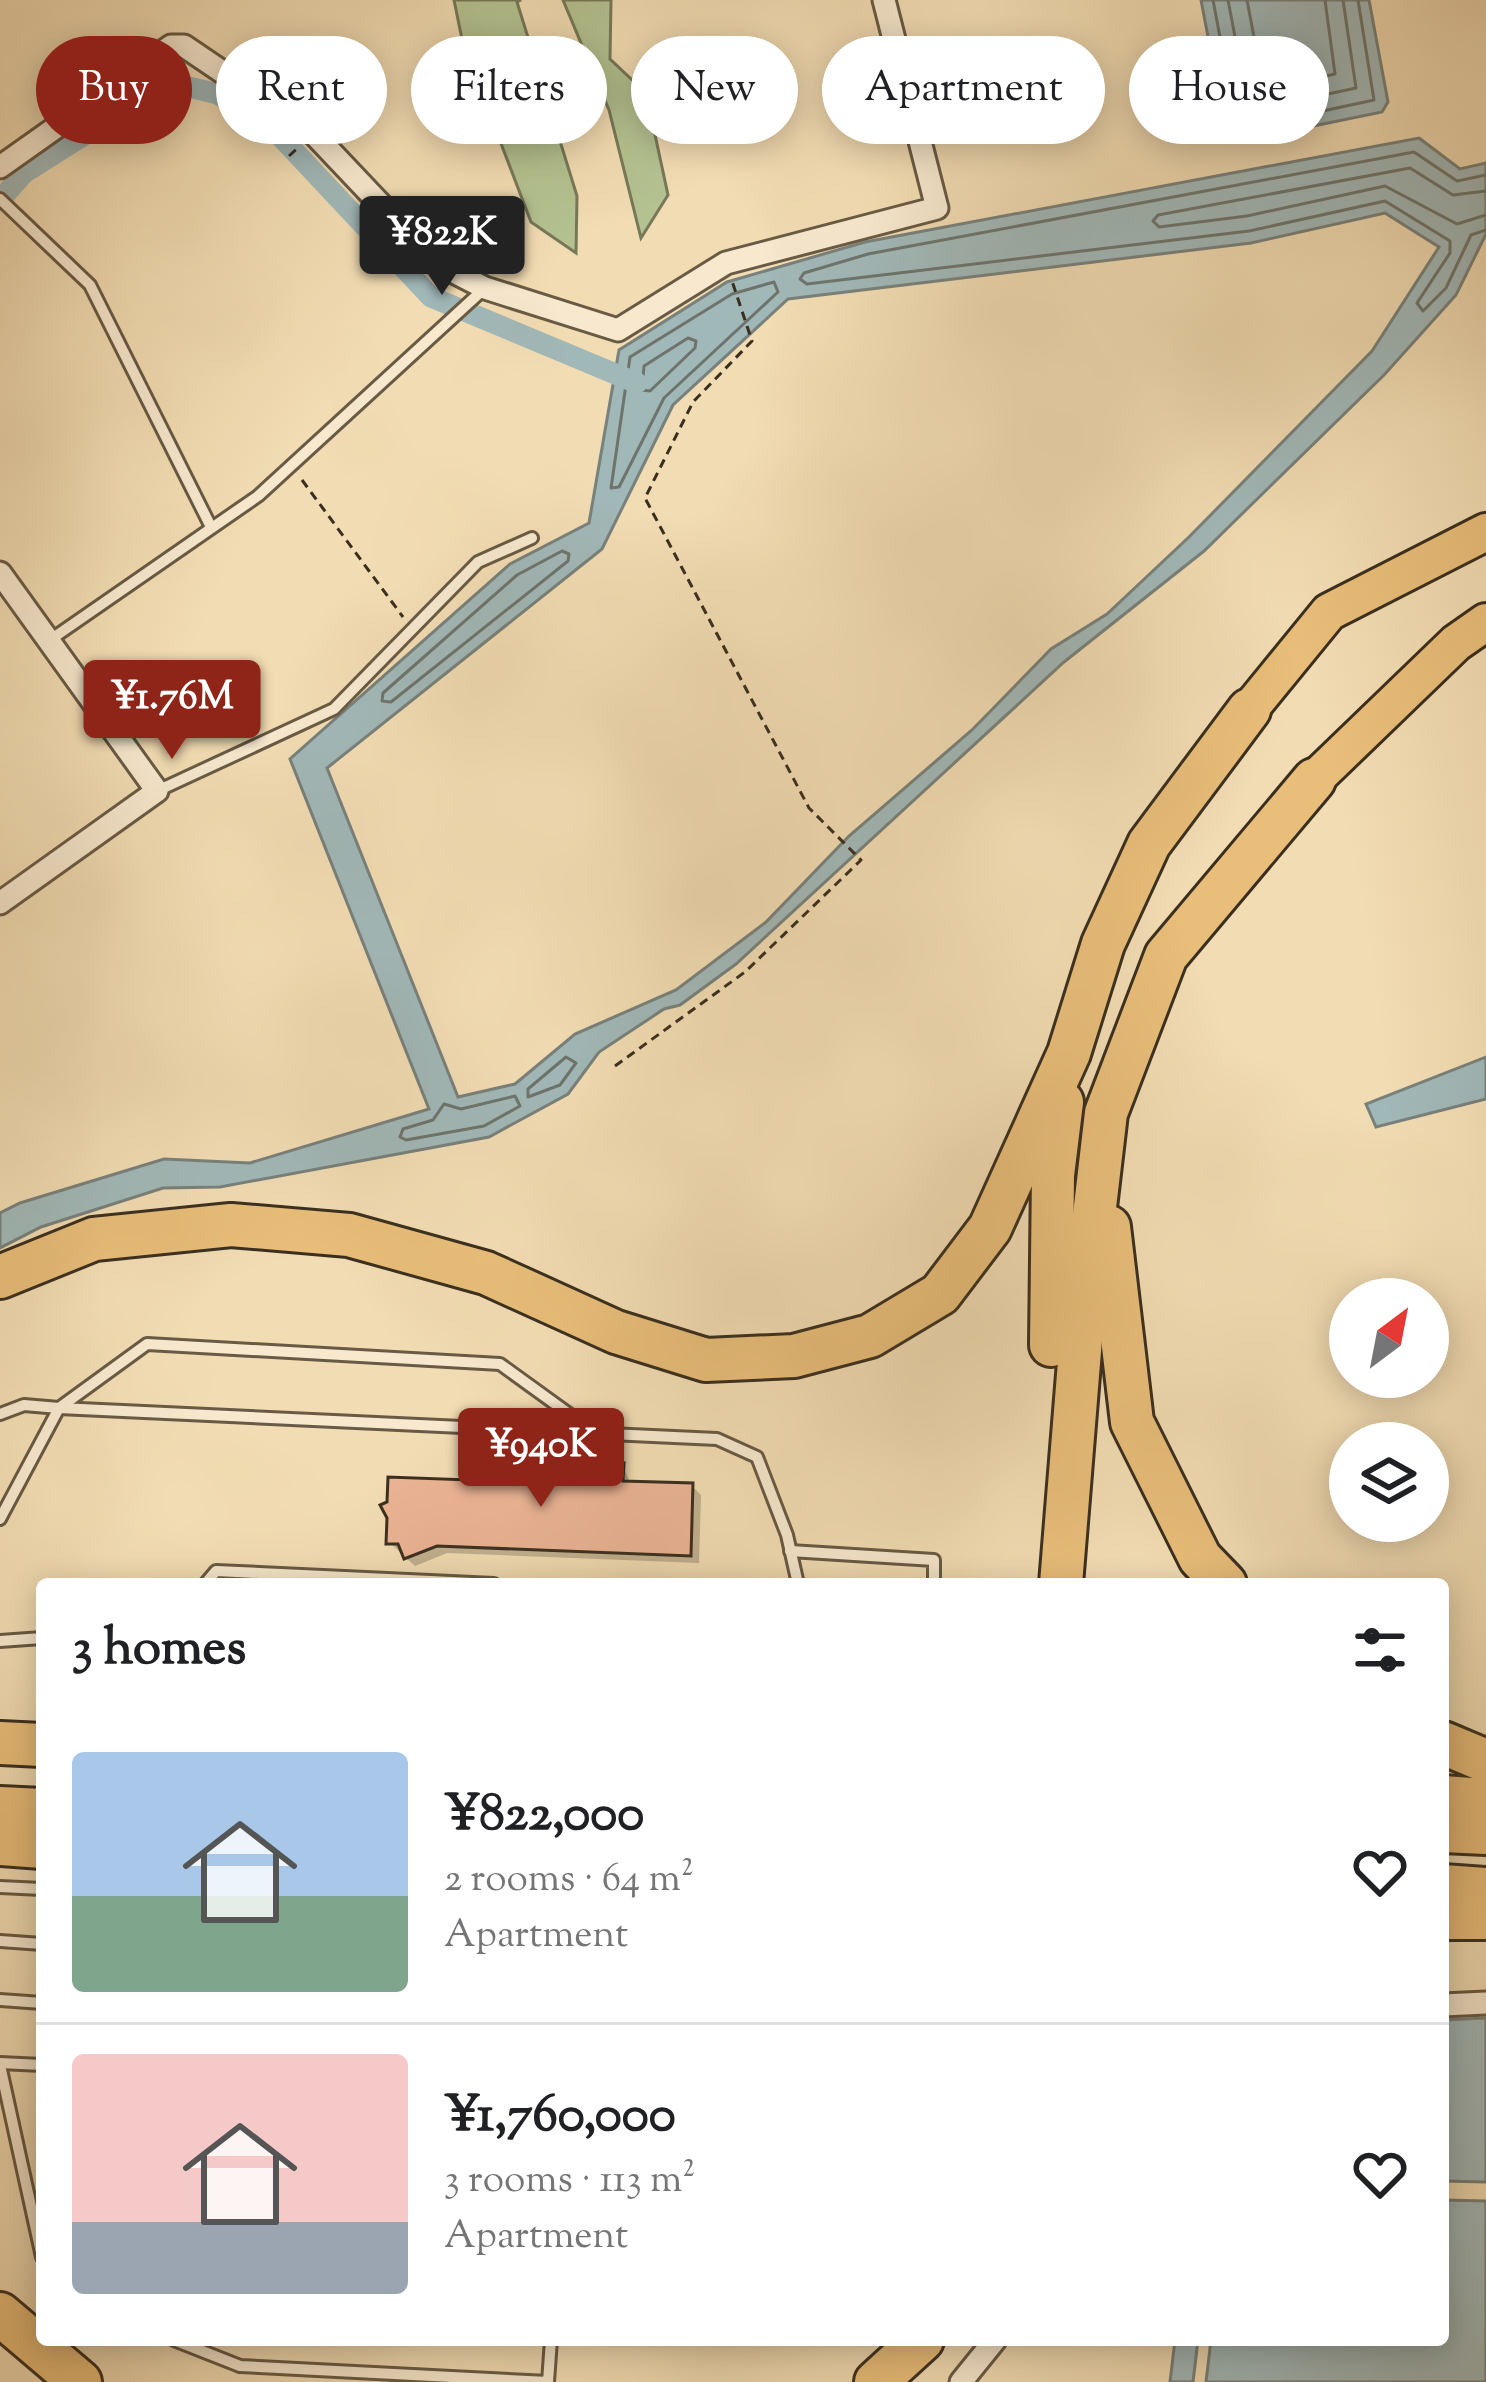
<!DOCTYPE html>
<html lang="en">
<head>
<meta charset="utf-8">
<style>
	body { margin:0; font-family:"Sorts Mill Goudy",serif; background:#f2f2f2; color:#202124; height:100vh; display:flex; flex-direction:column; font-size:45px; white-space:nowrap }
	* { box-sizing:border-box; margin:0 }
	p { font-size:39px; color:#757577 }
	.icon { flex:none; width:66px; height:66px; fill:none; stroke:currentColor; stroke-width:2; stroke-linecap:round; stroke-linejoin:round }
	.map { position:relative; flex:1; overflow:hidden }
	.panel { position:absolute; left:36px; top:1578px; width:1413px; height:768px; display:flex; flex-direction:column; background:#fff; border-radius:12px; box-shadow:0 6px 30px #0003 }
	.panel>* { flex:none }
	.hud { position:absolute; left:36px; top:36px; width:1416px; height:108px; display:flex; gap:24px }
	.needle { width:78px; rotate:32deg }
	.fabs { position:absolute; left:1329px; top:1278px; display:grid; gap:24px }
	.fabs a { display:grid; place-items:center; width:120px; height:120px; border-radius:50%; background:#fff; box-shadow:0 6px 30px #0003; font-size:60px }
	.price { position:absolute; translate:-50% -102px; padding:0 27px; border-radius:12px; background:#8f2418; color:#fff; font-size:39px; line-height:78px; filter:drop-shadow(0 3px 6px #0008) }
	.price::after { content:''; position:absolute; left:50%; top:72px; width:36px; height:27px; margin-left:-18px; background:inherit; clip-path:polygon(0 0,100% 0,50% 100%) }
	.price.active { background:#222; color:#fff }
	ul { padding:0; list-style:none }
	li { display:flex; align-items:center; gap:36px; height:300px; padding:0 36px }
	li+li { border-top:3px solid #e0e0e0 }
	li span { display:grid; place-items:center; flex:none; width:336px; height:240px; border-radius:12px; color:#555 }
	li>.icon { margin-inline-start:auto }
	span .icon { width:144px; height:144px; fill:#fffc; stroke-width:1 }
	li b { font-size:51px }
	h2 { display:flex; justify-content:space-between; align-items:center; height:144px; padding:0 36px; font-size:51px }
	.pill { padding:0 42px; border-radius:54px; background:#fff; box-shadow:0 6px 30px #0003; font-size:42px; line-height:108px }
	.pill.active { background:#8f2418; color:#fff }
	.map>svg:first-child { display:block }
	.green { fill:#b4c291; stroke:#777858; stroke-width:3 }
	.water { fill:#a1b8b8; stroke:#78817b; stroke-width:3; fill-rule:evenodd }
	.shadow { fill:#0003 }
	.lines { fill:none; stroke-linecap:round; stroke-linejoin:round }
	.shore { stroke:#6e746c; stroke-width:3 }
	.canal { stroke:#a1b8b8; stroke-width:21 }
	.building { fill:#ebb495; stroke:#3a2f1f; stroke-width:3 }
	.lane-casing { stroke:#685a44; stroke-width:16 }
	.street-casing { stroke:#685a44; stroke-width:27 }
	.primary-casing { stroke:#3a2f1f; stroke-width:42 }
	.highway-casing { stroke:#3a2f1f; stroke-width:48 }
	.path { stroke:#3a2f1f; stroke-width:3; stroke-dasharray:9 6; stroke-linecap:butt }
	.lane { stroke:#f7e8ce; stroke-width:10 }
	.street { stroke:#f7e8ce; stroke-width:21 }
	.primary { stroke:#e9be7a; stroke-width:36 }
	.highway { stroke:#e9be7a; stroke-width:42 }
</style>
</head>
<body>
<div class="map">
<svg width="1486" height="2382" viewBox="0 0 1486 2382">
	<rect width="100%" height="100%" fill="#f2dcb3"/>
	<filter id="stains"><feTurbulence type="fractalNoise" baseFrequency=".00167" numOctaves="4"/><feColorMatrix values="0 0 0 0 .2 0 0 0 0 .09 0 0 0 0 .02 0 0 0 .5 -.17"/></filter>
	<radialGradient id="worn" r=".72"><stop offset=".6" stop-color="#630" stop-opacity="0"/><stop offset="1" stop-color="#630" stop-opacity=".3"/></radialGradient>
	<g class="green">
		<path d="M454,0H521L517,2L577,196L576,253L531,222L463,44Z"/>
		<path d="M563,0H611L610,59L646,93L668,195L641,238L609,110Z"/>
	</g>
	<g class="water">
		<path d="M1201,0H1369L1388,102L1382,112L1240,141L1226,131Z"/>
		<path d="M1419,138L1460,169L1486,163V234L1456,295L1384,375L1204,551L1064,662L736,964L680,1005L664,1009L599,1052L568,1094L489,1137L220,1187L163,1188L41,1227L0,1248V1213L20,1203L164,1159L250,1163L429,1109L290,759L510,564L589,523L619,350L727,282L865,242ZM1385,213L1439,247L1372,351L1189,537L1107,614L1051,649L972,730L849,836L766,922L676,990L575,1034L515,1084L458,1097L327,768L602,549L673,405L788,299L1251,243Z"/>
		<path d="M1486,1057V1099L1376,1127L1366,1104Z"/>
		<path d="M1486,2018V2182L1443,2181V2020Z"/>
		<path d="M1443,2200L1486,2201V2382H1206L1211,2340H1443Z"/>
		<path d="M1175,2340H1198L1193,2382H1170Z"/>
	</g>
	<path class="shadow" d="M623,1466L631,1484L692,1486L701,1495L699,1563L447,1553L415,1566L389,1542L472,1483Z"/>
	<g class="lines">
		<g class="shore">
			<path d="M1213,0L1236,122L1244,128L1374,100L1358,0"/>
			<path d="M1228,0L1248,105L1254,110L1356,88L1343,0"/>
			<path d="M1247,0L1263,85L1268,89L1335,74L1325,0"/>
			<path d="M1486,175L1457,181L1414,152L868,254L804,273L800,279L807,284L1249,231L1385,201L1450,241V253L1417,303L1423,311L1446,288L1471,235L1486,230"/>
			<path d="M1486,191L1453,195L1410,168L1158,215L1153,221L1159,227L1247,216L1385,186L1457,224L1486,215"/>
			<path d="M774,282L778,292L664,398L619,487L611,488L630,357L732,294Z"/>
			<path d="M688,338L696,341L695,348L650,391L642,390L644,366Z"/>
			<path d="M562,551L569,554L568,561L391,702L382,701L383,693L517,575Z"/>
			<path d="M566,1057L576,1063L560,1085L528,1097V1089Z"/>
			<path d="M515,1096L520,1106L484,1126L406,1140L400,1137L403,1129L433,1120L444,1104L461,1109Z"/>
		</g>
		<path class="canal" d="M0,200L24,173L168,82L218,94L280,136L431,297L637,383"/>
	</g>
	<path class="building" d="M470,1457L624,1463L623,1481L693,1483L691,1556L437,1546L404,1559L398,1544H386L387,1518L380,1505L387,1502L388,1477L469,1480Z"/>
	<g class="lines">
		<defs>
			<g id="lane">
				<path d="M0,199L90,285L211,527"/>
				<path d="M50,640L258,496L485,288"/>
				<path d="M157,791L334,709L478,562L532,538"/>
				<path d="M0,1414L24,1405L59,1408L147,1344L500,1364L594,1432"/>
				<path d="M0,1519L59,1408L717,1439L757,1457L787,1535L798,1584"/>
				<path d="M790,1551L934,1560V1584"/>
				<path d="M205,1584L216,1571L494,1584"/>
				<path d="M0,1641L42,1638"/>
				<path d="M0,1887L42,1889"/>
				<path d="M0,1941L42,1944"/>
				<path d="M0,2000L42,2003"/>
				<path d="M0,2063L42,2065"/>
				<path d="M0,2065L42,2257"/>
				<path d="M174,2340L240,2366L548,2382L551,2340"/>
			</g>
			<g id="street">
				<path d="M0,167L171,46H184L314,134L436,263L485,288L618,330L726,263L937,208L884,0"/>
				<path d="M0,573L157,791L0,903"/>
				<path d="M1443,2005L1486,2003"/>
				<path d="M961,2382L995,2340"/>
			</g>
			<g id="primary">
				<path d="M1249,710L1329,612L1486,532"/>
				<path d="M1314,780L1456,643L1486,622"/>
			</g>
			<g id="highway">
				<path d="M1109,1227L1132,1422L1200,1558L1225,1584"/>
				<path d="M0,1277L94,1239L231,1225L349,1235L486,1273L616,1332L706,1360L794,1356L870,1336L940,1294L990,1228L1069,1053L1103,944L1149,844L1249,710"/>
				<path d="M1051,1345L1053,1175L1062,1102"/>
				<path d="M1061,1584L1084,1301L1106,1113L1166,956L1314,780"/>
				<path d="M0,1743L42,1745"/>
				<path d="M1443,1743L1486,1761"/>
				<path d="M1443,1797L1486,1800"/>
				<path d="M0,1808L42,1810"/>
				<path d="M1443,1831L1486,1833"/>
				<path d="M0,1844L42,1847"/>
				<path d="M1443,1886L1486,1889"/>
				<path d="M1443,1918H1486"/>
				<path d="M0,2314L80,2382"/>
				<path d="M876,2382L922,2340"/>
			</g>
		</defs>
		<use href="#lane" class="lane-casing"/>
		<use href="#street" class="street-casing"/>
		<use href="#primary" class="primary-casing"/>
		<use href="#highway" class="highway-casing"/>
		<g class="path">
			<path d="M289,156L299,147"/>
			<path d="M302,480L403,617"/>
			<path d="M615,1066L745,972L861,860L809,808L645,498L693,402L752,341L732,281"/>
		</g>
		<use href="#lane" class="lane"/>
		<use href="#street" class="street"/>
		<use href="#primary" class="primary"/>
		<use href="#highway" class="highway"/>
	</g>
	<rect width="100%" height="100%" filter="url(#stains)"/>
	<rect width="100%" height="100%" fill="url(#worn)"/>
</svg>
<div class="fabs">
<a><svg class="needle" viewBox="-14 -14 28 28"><path d="M0-13l5 13h-10z" fill="#e53935"/><path d="M0 13l5-13h-10z" fill="#757577"/></svg></a>
<a><svg class="icon" aria-label="layers" viewBox="0 0 24 24"><path d="M12 4l9 5-9 5-9-5zM3 14l9 5 9-5"/></svg></a>
</div>
<b class="price active" style="left:442px;top:298px">¥822K</b>
<b class="price" style="left:172px;top:762px">¥1.76M</b>
<b class="price" style="left:541px;top:1510px">¥940K</b>
<div class="hud">
<a class="pill active">Buy</a>
<a class="pill">Rent</a>
<a class="pill">Filters</a>
<a class="pill">New</a>
<a class="pill">Apartment</a>
<a class="pill">House</a>
</div>
<section class="panel">
<h2>3 homes<svg class="icon" aria-label="filters" viewBox="0 0 24 24"><path d="M4 7h16M4 17h16"/><circle cx="9" cy="7" r="2"/><circle cx="15" cy="17" r="2"/></svg></h2>
<ul>
<li><span style="background:linear-gradient(#a9c7e8 60%,#7fa58c 0)"><svg class="icon" aria-label="home" viewBox="0 0 24 24"><path d="M3 11l9-7 9 7M6 9v11h12V9"/></svg></span><div><b>¥822,000</b><p>2 rooms · 64 m²</p><p>Apartment</p></div><svg class="icon" aria-label="heart" viewBox="0 0 24 24"><path d="M12 20l-8-8c-3-5 5-10 8-4 3-6 11-1 8 4z"/></svg></li>
<li><span style="background:linear-gradient(#f6c9c9 70%,#9aa5b1 0)"><svg class="icon" aria-label="home" viewBox="0 0 24 24"><path d="M3 11l9-7 9 7M6 9v11h12V9"/></svg></span><div><b>¥1,760,000</b><p>3 rooms · 113 m²</p><p>Apartment</p></div><svg class="icon" aria-label="heart" viewBox="0 0 24 24"><path d="M12 20l-8-8c-3-5 5-10 8-4 3-6 11-1 8 4z"/></svg></li>
</ul>
</section>
</div>
</body>
</html>
